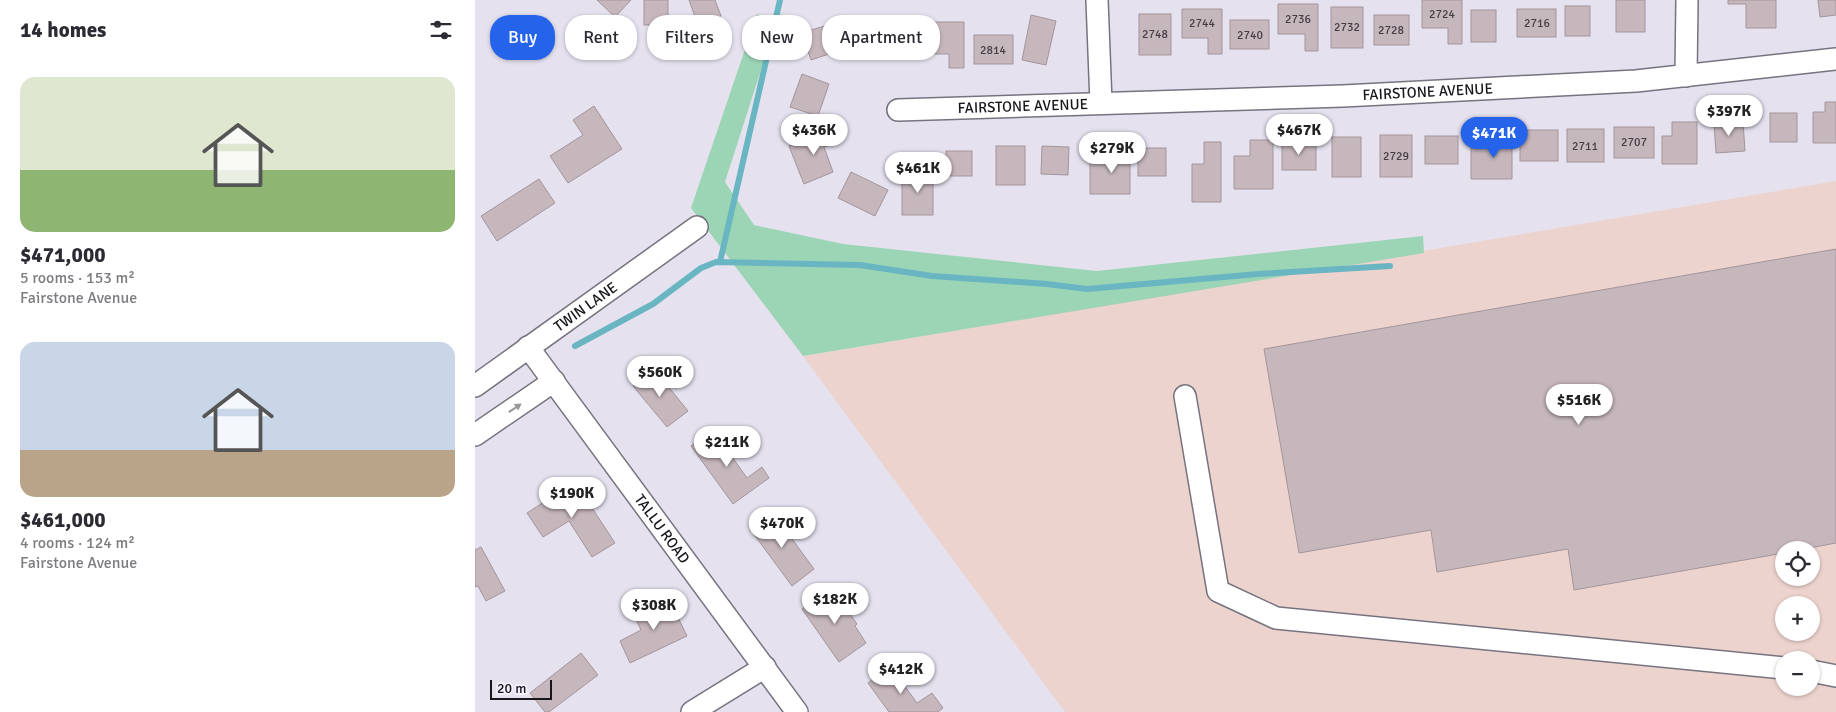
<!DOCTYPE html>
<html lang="en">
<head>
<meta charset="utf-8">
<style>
	body { margin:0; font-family:Signika,sans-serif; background:#f2f2f3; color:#2b2b33; height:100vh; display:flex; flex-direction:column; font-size:19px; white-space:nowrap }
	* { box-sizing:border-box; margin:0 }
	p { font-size:16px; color:#7c7c81 }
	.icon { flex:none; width:28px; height:28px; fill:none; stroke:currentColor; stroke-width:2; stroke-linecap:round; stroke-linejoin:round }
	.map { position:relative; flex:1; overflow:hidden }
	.side { display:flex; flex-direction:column; background:#fff; width:475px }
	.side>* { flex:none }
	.hud { position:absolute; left:15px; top:15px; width:475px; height:45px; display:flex; gap:10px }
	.buttons { position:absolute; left:1300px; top:541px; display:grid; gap:10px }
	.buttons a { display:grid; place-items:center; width:45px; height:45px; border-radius:50%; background:#fff; box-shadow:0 1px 4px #0004; font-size:25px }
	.scale { position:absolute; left:15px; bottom:12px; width:62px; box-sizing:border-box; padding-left:5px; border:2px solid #18161b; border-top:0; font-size:14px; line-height:18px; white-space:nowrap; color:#18161b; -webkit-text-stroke:4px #f2eefc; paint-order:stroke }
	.price { position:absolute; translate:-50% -42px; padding:0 11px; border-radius:18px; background:#fff; color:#222; font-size:16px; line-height:32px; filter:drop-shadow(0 1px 2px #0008) }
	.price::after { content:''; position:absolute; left:50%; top:30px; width:15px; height:11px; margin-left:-8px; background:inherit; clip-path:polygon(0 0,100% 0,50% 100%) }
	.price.on { background:#2563eb; color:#fff }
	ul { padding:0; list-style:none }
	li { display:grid; align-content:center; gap:10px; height:265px; padding:0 20px }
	li span { display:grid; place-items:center; height:155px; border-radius:15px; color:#555 }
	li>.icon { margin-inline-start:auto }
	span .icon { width:90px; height:90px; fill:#fffc; stroke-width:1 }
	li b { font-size:21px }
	h2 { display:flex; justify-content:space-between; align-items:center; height:60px; padding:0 20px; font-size:21px }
	.tag { padding:0 18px; border-radius:20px; background:#fff; box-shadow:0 1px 4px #0004; font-size:18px; line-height:45px }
	.tag.on { background:#2563eb; color:#fff }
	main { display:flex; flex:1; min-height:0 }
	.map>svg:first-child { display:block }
	.industrial { fill:#edd3ce; fill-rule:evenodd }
	.green { fill:#9cd5b5 }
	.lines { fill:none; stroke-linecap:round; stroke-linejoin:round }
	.stream { stroke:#69b5c2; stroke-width:6 }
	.building { fill:#c6b7bd; stroke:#a3959b }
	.minor-casing { stroke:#76737f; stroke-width:24 }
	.minor { stroke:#fff; stroke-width:21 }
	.oneway { fill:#979698 }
	.labels { text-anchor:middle; stroke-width:5; stroke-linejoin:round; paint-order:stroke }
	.number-label { font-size:12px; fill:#443e44 }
	.street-label { font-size:15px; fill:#18161b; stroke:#f2eefc }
</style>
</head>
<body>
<main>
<section class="side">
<h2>14 homes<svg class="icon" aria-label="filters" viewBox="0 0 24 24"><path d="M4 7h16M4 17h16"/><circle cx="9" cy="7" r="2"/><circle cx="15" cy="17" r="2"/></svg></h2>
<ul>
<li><span style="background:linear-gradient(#dfe7d0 60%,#8fb573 0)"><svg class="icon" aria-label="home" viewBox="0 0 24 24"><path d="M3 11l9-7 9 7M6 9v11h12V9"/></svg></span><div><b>$471,000</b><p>5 rooms · 153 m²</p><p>Fairstone Avenue</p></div></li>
<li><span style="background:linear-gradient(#c9d6e8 70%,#b9a48a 0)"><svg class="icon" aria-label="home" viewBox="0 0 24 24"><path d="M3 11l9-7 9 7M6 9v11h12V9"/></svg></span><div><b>$461,000</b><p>4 rooms · 124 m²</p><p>Fairstone Avenue</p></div></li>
</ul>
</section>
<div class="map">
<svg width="1361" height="712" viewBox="0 0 1361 712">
	<rect width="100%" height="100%" fill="#e5e1ef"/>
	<path class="industrial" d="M1361,181V712H590L328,356ZM1309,550H1336V578H1309ZM1309,605H1336V632H1309ZM1309,660H1336V688H1309Z"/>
	<path class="green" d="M282,14L301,23L250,182L279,225L368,244L622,271L948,236L949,253L328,356L216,208Z"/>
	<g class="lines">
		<g class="stream">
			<path d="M245,262L305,0"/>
			<path d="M100,346L178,304L226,268L241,262L385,265L457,276L572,284L612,289L783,274L915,266"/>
		</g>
	</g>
	<g class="building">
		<path d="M122,0H156L140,17Z"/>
		<rect x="169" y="0" width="24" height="25"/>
		<path d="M214,0H240L246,16L223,25Z"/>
		<path d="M947,0H987V44H973V28H947Z"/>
		<rect x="1141" y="0" width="29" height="32"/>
		<path d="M1253,0H1301V28H1271V4H1253Z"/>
		<path d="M1343,0H1361V15L1345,17Z"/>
		<path d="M803,4H843V51H830V34H803Z"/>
		<rect x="1090" y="6" width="25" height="30"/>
		<rect x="856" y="7" width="32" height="41"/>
		<path d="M707,9H747V54H733V38H707Z"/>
		<rect x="1042" y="9" width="39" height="28"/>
		<rect x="996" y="10" width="25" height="32"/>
		<rect x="664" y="14" width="32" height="41"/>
		<path d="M556,15L581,21L571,65L547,60Z"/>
		<rect x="899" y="15" width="35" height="30"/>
		<path d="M375,18L384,44L336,60L327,33Z"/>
		<rect x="755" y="20" width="39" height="29"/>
		<path d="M446,22H489V68H474V54H446Z"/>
		<rect x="399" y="24" width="38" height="28"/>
		<rect x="499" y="35" width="39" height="29"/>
		<path d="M327,74L354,84L343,116L315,107Z"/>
		<path d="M1350,102H1361V143H1338V112H1350Z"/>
		<path d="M119,106L147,149L93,183L75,156L108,135L98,120Z"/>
		<rect x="1295" y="113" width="27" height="29"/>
		<path d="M1268,121L1270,151L1241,153L1239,123Z"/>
		<path d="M1197,122H1222V164H1187V136H1197Z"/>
		<rect x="1139" y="127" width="40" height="31"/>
		<path d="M358,129L363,142L349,147L358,172L329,184L314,146Z"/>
		<rect x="1092" y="129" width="37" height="33"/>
		<path d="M1022,130H1037V179H996V148H1022Z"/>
		<rect x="1045" y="130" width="38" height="31"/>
		<rect x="905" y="135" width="32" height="42"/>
		<rect x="950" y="136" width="33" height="28"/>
		<rect x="857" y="137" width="29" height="40"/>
		<path d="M775,140H798V189H759V156H775Z"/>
		<path d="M729,142H746V202H717V164H729Z"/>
		<rect x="807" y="142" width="34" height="28"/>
		<path d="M640,145H655V194H615V163H640Z"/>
		<rect x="521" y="146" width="29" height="39"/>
		<path d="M567,146L594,147L593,175L566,174Z"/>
		<rect x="663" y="148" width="28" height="28"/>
		<rect x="471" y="151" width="26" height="25"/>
		<path d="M376,172L413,190L400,216L363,198Z"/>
		<rect x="427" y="174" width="31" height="41"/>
		<path d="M64,179L80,203L22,241L6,216Z"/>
		<path d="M1361,249V543L1324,550H1309V553L1099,590L1093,549L962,572L956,530L824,553L789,349Z"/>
		<path d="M179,369L213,411L192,427L158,386Z"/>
		<path d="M238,430L272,478L287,467L294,478L258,504L216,446Z"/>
		<path d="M100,482L140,543L117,557L94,521L68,537L52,513Z"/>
		<path d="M298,513L339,569L317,586L275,529Z"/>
		<path d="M6,547L30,591L11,601L3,586L0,587V550Z"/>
		<path d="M357,588L382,624L380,626L391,643L364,662L327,609Z"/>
		<path d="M194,599L212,636L155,663L145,641L166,630L159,615Z"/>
		<path d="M106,653L123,675L74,712H70L55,693Z"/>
		<path d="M415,666L442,703L457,693L468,708L463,712H414L393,683Z"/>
	</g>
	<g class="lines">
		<defs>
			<g id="minor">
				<path d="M622,0L626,103"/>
				<path d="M1211,76L1212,0"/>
				<path id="s1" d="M423,110L868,96L1161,81L1361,59"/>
				<path id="s2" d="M53,347L322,712"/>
				<path id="s3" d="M0,386L222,227"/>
				<path d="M710,396L743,591L801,618L1309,668"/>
				<path d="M0,435L79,381"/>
				<path d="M1336,671L1361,676"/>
				<path d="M217,712L290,667"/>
			</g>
		</defs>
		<use href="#minor" class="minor-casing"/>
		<use href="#minor" class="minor"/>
	</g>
	<defs><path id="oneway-solid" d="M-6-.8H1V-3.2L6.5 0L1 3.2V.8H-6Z" transform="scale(1.25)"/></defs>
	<use class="oneway" href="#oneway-solid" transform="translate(40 408) rotate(-34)"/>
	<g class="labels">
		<g class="number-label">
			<text x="967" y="18">2724</text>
			<text x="823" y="23">2736</text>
			<text x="727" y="27">2744</text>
			<text x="1062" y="27">2716</text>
			<text x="872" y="31">2732</text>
			<text x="916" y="34">2728</text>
			<text x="680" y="38">2748</text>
			<text x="775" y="39">2740</text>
			<text x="518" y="54">2814</text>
			<text x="1159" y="146">2707</text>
			<text x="1110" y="150">2711</text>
			<text x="921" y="160">2729</text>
		</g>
		<g class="street-label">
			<text dy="5" stroke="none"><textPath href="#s1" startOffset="530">FAIRSTONE AVENUE</textPath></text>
			<text dy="5" stroke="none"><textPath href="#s1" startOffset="125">FAIRSTONE AVENUE</textPath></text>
			<text dy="5" stroke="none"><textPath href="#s3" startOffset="136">TWIN LANE</textPath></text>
			<text dy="5" stroke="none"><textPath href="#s2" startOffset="226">TALLU ROAD</textPath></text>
		</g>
	</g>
</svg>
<div class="buttons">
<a><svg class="icon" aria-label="locate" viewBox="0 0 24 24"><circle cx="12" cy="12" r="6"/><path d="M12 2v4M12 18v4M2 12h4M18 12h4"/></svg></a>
<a>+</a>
<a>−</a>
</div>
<div class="scale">20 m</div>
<b class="price" style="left:1254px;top:137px">$397K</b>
<b class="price" style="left:339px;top:156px">$436K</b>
<b class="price" style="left:824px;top:156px">$467K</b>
<b class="price on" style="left:1019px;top:159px">$471K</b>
<b class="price" style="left:637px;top:174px">$279K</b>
<b class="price" style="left:443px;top:194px">$461K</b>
<b class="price" style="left:185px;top:398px">$560K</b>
<b class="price" style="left:1104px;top:426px">$516K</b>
<b class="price" style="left:252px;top:468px">$211K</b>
<b class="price" style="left:97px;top:519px">$190K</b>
<b class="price" style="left:307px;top:549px">$470K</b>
<b class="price" style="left:360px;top:625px">$182K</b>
<b class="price" style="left:179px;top:631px">$308K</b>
<b class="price" style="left:426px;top:695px">$412K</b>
<div class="hud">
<a class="tag on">Buy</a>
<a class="tag">Rent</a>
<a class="tag">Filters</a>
<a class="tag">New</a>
<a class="tag">Apartment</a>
</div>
</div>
</main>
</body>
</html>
